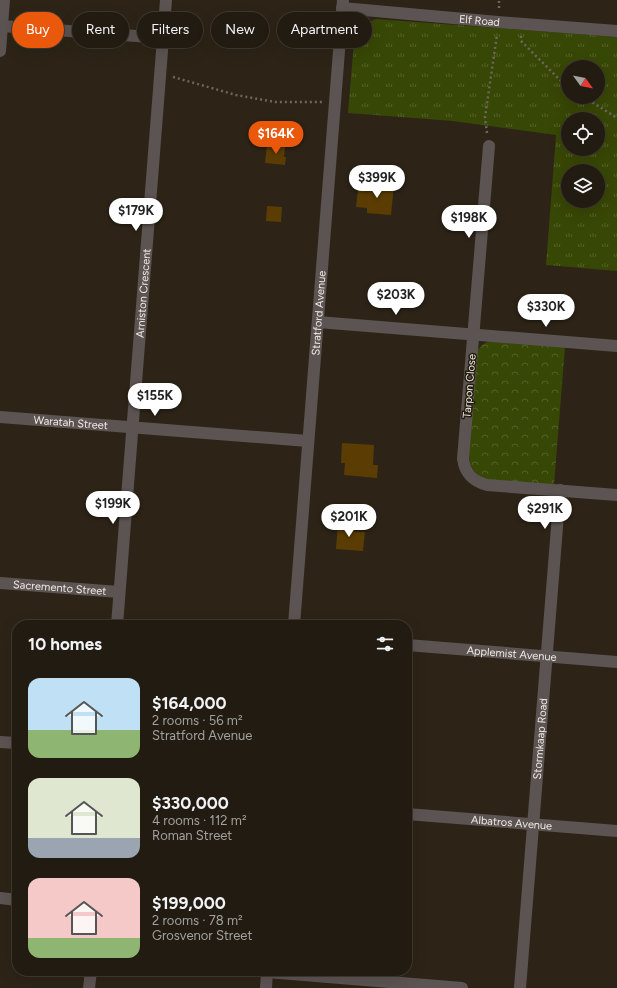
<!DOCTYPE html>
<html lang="en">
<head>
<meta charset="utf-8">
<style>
	body { margin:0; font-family:Figtree,sans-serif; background:#2e281f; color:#f1f3f6; height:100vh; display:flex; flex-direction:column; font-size:15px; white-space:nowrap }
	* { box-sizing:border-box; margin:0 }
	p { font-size:13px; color:#a2a19f }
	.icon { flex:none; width:22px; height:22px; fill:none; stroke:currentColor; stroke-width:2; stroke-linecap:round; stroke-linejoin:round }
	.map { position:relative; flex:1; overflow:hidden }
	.panel { position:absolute; left:12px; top:620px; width:400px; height:356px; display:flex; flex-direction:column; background:#221b11; border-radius:16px; box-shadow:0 4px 16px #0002,0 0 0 1px #3f3931 }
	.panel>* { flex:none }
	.hud { position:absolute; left:12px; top:12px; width:400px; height:36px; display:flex; gap:8px }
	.needle { width:26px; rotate:123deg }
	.fabs { position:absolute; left:561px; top:60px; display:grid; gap:8px }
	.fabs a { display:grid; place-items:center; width:44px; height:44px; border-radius:50%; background:#221b11; box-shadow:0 4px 16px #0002,0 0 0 1px #3f3931; font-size:20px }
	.price { position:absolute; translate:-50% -34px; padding:0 9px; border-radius:14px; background:#fff; color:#222; font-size:13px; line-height:26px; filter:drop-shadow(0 1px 2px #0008) }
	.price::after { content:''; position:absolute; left:50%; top:24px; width:12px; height:9px; margin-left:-6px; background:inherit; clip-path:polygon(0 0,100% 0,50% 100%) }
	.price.active { background:#ea580c; color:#fff }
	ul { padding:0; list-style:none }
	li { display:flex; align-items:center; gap:12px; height:100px; padding:0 16px }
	li span { display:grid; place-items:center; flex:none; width:112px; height:80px; border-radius:12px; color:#555 }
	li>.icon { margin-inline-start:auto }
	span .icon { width:48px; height:48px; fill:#fffc; stroke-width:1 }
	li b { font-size:17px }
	h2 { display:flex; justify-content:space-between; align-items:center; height:48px; padding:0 16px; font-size:17px }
	.chip { padding:0 14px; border-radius:18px; background:#221b11; box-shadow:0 4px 16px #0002,0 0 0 1px #3f3931; font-size:14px; line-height:36px }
	.chip.active { background:#ea580c; color:#fff }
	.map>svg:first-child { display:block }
	.grass { fill:url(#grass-tufts); fill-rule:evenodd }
	.park { fill:url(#park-crowns) }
	.building { fill:#5b3d04 }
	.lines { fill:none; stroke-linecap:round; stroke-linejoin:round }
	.path { stroke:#6f675c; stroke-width:2.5; stroke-dasharray:2 3; stroke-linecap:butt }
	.minor { stroke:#5c5453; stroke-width:12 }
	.labels { text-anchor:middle; stroke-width:3; stroke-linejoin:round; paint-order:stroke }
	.street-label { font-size:11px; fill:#f0eae2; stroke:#231b0e }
</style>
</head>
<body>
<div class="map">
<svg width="617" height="988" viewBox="0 0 617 988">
	<defs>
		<pattern id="grass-tufts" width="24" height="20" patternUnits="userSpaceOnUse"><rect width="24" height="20" fill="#374705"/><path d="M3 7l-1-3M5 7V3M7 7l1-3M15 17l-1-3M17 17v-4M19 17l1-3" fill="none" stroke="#546229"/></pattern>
		<pattern id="park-crowns" width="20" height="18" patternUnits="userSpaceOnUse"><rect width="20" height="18" fill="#374705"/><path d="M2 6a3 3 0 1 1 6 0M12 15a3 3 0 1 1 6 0" fill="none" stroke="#546229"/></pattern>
	</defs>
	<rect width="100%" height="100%" fill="#2d2417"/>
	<path class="grass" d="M376,19L617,37V271L546,265L556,135L453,121L348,113L354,42C357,30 364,23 376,19ZM568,67H598V97H568ZM568,119H598V149H568ZM568,171H598V201H568Z"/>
	<path class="park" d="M491,341L565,347L554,485L488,480C475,475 469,467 469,454L476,354C479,346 483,343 491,341Z"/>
	<g class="building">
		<path d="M267,145L285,146L284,157H286L285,165L265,163Z"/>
		<path d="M370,182L394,184L391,215L367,213V208L356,207L358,190L369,191Z"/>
		<path d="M267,206L282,207L281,222L266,221Z"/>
		<path d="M342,443L374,445L373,465H378L377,478L344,475L345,463H341Z"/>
		<path d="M338,522L351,523L350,531L365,532L363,551L336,549Z"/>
	</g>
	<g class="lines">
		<g class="path">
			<path d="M499,8V0"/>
			<path d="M521,36V41L563,83L568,87"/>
			<path d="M173,77L236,95L275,102H323"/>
			<path d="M584,97L617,118"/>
			<path d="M487,133L485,117L497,35"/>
		</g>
		<g class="minor">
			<path id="s1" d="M342,8L498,22L617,31"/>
			<path d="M2,26L163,38"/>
			<path d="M0,51L4,0"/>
			<path d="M489,146L463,459C465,473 472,481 487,485L617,495"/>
			<path d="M318,322L617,346"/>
			<path id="s2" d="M0,417L308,441"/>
			<path id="s3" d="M0,583L119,592"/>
			<path id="s4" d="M117,625L166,0"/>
			<path id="s5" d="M294,625L343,0"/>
			<path id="s6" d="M407,645L617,662"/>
			<path d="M0,742L17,743"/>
			<path id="s7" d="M407,814L617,831"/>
			<path d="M0,898L17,900"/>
			<path d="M267,972L462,988"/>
			<path d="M89,988L91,971"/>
			<path d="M266,988L267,971"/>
			<path id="s8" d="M520,988L560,490"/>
		</g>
	</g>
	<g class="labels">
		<g class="street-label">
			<text dy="4" stroke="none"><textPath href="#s1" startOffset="138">Elf Road</textPath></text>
			<text dy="4" stroke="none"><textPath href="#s4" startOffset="333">Arniston Crescent</textPath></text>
			<text dy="4" stroke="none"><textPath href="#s5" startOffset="313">Stratford Avenue</textPath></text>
			<text transform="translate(469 386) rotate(-85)" y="4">Tarpon Close</text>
			<text dy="4" stroke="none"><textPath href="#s2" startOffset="71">Waratah Street</textPath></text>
			<text dy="4" stroke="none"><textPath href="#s3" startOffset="60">Sacremento Street</textPath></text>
			<text dy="4" stroke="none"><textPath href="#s6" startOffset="105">Applemist Avenue</textPath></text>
			<text dy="4" stroke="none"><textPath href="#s8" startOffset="250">Stormkaap Road</textPath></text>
			<text dy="4" stroke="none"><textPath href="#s7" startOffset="105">Albatros Avenue</textPath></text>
		</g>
	</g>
</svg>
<div class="fabs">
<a><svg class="needle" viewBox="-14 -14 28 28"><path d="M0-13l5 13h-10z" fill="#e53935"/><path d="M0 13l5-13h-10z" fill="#a2a19f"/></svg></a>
<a><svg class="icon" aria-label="locate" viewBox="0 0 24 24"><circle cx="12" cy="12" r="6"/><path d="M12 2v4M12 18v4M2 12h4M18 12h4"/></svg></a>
<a><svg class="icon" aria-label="layers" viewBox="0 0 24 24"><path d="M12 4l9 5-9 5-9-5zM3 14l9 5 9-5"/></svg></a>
</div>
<b class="price active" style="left:276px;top:155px">$164K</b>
<b class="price" style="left:377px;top:199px">$399K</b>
<b class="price" style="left:136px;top:232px">$179K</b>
<b class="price" style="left:469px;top:239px">$198K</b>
<b class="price" style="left:396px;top:316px">$203K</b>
<b class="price" style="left:546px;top:328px">$330K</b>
<b class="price" style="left:155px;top:417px">$155K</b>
<b class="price" style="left:113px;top:525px">$199K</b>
<b class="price" style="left:545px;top:530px">$291K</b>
<b class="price" style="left:349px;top:538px">$201K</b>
<div class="hud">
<a class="chip active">Buy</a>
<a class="chip">Rent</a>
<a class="chip">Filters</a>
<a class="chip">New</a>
<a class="chip">Apartment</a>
</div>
<section class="panel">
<h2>10 homes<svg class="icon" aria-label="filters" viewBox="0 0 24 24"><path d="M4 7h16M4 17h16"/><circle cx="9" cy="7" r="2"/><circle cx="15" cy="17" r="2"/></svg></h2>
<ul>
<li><span style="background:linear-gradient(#bfe0f5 65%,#8fb573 0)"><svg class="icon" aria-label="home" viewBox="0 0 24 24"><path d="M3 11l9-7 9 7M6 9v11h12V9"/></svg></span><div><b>$164,000</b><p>2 rooms · 56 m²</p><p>Stratford Avenue</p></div></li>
<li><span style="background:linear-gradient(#dfe7d0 75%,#9aa5b1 0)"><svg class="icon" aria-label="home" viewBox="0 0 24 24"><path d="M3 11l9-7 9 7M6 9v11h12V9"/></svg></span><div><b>$330,000</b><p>4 rooms · 112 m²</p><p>Roman Street</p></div></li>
<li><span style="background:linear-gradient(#f6c9c9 75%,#8fb573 0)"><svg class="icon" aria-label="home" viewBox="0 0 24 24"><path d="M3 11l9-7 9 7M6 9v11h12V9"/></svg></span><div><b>$199,000</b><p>2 rooms · 78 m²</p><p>Grosvenor Street</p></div></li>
</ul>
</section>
</div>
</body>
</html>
